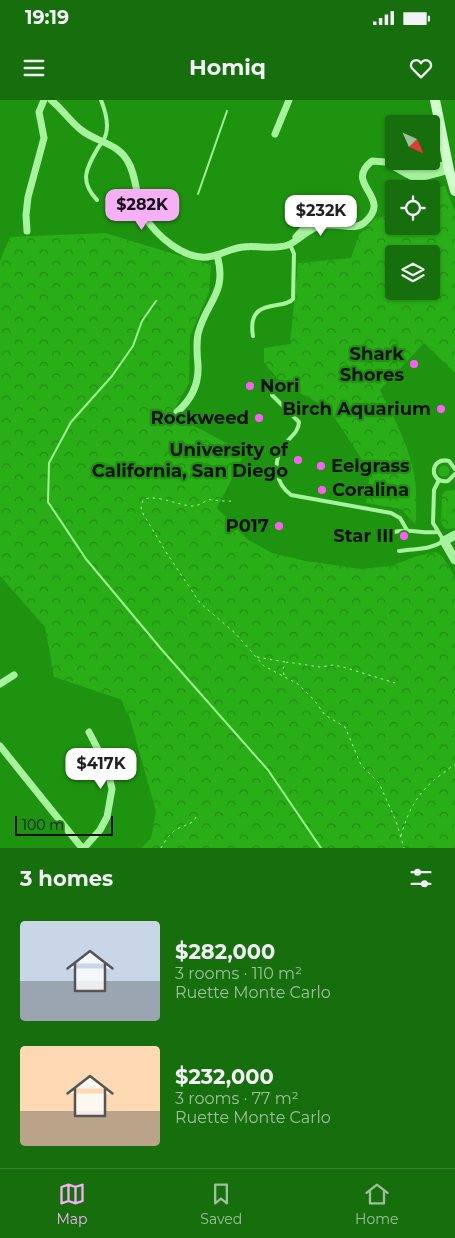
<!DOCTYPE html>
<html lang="en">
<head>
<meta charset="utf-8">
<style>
	body { margin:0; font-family:Montserrat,sans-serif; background:#23761a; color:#f1f3f6; height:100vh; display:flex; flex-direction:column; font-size:19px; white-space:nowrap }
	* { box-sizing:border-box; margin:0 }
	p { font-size:16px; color:#9ec09d }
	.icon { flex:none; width:28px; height:28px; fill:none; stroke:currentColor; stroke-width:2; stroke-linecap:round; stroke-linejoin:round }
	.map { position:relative; height:748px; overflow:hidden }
	.drawer { display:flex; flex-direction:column; background:#166e0c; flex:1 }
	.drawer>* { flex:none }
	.needle { width:32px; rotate:135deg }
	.controls { position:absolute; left:385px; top:15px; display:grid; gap:10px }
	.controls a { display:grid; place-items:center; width:55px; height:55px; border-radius:5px; background:#166e0c; box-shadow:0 1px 4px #0004; font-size:25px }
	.scale { position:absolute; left:15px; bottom:12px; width:98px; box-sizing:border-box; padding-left:5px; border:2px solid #111; border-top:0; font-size:14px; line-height:18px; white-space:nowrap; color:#111; -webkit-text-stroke:4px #1e9310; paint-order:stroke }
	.price { position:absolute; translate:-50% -42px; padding:0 11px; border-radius:10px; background:#fff; color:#222; font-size:16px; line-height:32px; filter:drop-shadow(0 1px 2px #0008) }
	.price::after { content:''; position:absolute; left:50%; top:30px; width:15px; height:11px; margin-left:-8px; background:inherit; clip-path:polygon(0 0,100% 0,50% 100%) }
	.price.on { background:#f7b0f7; color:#111 }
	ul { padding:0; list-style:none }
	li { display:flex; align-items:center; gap:15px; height:125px; padding:0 20px }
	li span { display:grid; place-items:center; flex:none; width:140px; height:100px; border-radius:5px; color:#555 }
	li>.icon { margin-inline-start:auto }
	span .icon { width:60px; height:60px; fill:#fffc; stroke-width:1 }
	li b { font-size:21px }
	h2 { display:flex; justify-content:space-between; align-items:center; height:60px; padding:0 20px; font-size:21px }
	.status { display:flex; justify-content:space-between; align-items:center; height:35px; padding:0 25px; background:#166e0c; direction:ltr }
	.status svg { height:14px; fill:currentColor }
	header { display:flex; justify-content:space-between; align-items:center; height:65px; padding:0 20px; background:#166e0c; font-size:22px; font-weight:700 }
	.menu { display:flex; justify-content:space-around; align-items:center; height:70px; border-top:1px solid #35812d; background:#166e0c; font-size:14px; color:#9ec09d }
	.menu a { display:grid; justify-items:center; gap:2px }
	.menu .on { color:#f7b0f7 }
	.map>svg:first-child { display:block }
	.green { fill:#29ae17 }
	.park { fill:url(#park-crowns); fill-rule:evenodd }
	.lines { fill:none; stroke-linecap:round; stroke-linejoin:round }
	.stream { stroke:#9cf78e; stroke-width:2 }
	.path { stroke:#a7f39d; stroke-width:1; stroke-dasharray:2.5 4; stroke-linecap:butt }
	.service { stroke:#a7f39d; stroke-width:4 }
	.minor { stroke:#a7f39d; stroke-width:7 }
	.tertiary { stroke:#a7f39d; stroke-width:9 }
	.secondary { stroke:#d1fdcc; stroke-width:10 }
	.poi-dot { fill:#ff5ff8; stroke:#1e9310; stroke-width:2 }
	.labels { text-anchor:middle; stroke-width:4.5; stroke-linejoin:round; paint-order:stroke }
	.poi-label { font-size:18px; font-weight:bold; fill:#111; stroke:#1e9310; text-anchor:end }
</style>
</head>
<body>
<div class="status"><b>19:19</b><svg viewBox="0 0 49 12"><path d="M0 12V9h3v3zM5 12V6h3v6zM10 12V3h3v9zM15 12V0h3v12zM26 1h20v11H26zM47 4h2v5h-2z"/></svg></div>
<header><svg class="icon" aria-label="menu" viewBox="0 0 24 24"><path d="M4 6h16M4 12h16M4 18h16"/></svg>Homiq<svg class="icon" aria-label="heart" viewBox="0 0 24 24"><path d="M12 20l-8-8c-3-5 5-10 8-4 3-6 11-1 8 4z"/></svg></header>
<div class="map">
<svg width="455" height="748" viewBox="0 0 455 748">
	<defs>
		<pattern id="park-crowns" width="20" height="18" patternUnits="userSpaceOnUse" patternTransform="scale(1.25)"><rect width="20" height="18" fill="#29ae17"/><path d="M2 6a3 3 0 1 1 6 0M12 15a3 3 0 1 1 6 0" fill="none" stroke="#228c13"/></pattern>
	</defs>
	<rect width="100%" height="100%" fill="#1e9310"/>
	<circle class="green" cx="444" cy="371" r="5.5"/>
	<g class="park">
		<path d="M445,86L455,112V273L424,243L380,290C394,318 410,347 415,379C417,394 416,410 416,425L401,409L366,403L370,372L329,309L282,283L264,263V248L290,244L298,163L351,158L359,135L377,117L394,115V126H431V89H427ZM394,154H431V191H394Z"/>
		<path d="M105,133L211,165L209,192L190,236L189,283L172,314L245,353L217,408L247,439L272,453L306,461L361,469L390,466L417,456L436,452L442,456L455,477V748H141L151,738L156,712L130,618L120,599L54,577L45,527L0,476V161L10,137Z"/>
		<path d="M455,390V428L446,429L441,423L442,395L445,391Z"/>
	</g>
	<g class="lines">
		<g class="stream">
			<path d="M198,94L227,11"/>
			<path d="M156,201L142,221L133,246L112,276L71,322L49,363L48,402L86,459L162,550L268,670L321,748"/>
		</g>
		<g class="path">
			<path d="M231,401C225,402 211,399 208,400C203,402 199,406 193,406C179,406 155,393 143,400L141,407L142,412L166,452L200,503L235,533L264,566L298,584L314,600L325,615L345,627L361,665L379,683L396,721L404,748"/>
			<path d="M257,557L285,562"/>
			<path d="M284,575L283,568L287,562L320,567L333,565L343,567L395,583"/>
			<path d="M401,736C408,710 419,690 442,674C446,671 450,667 455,665"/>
			<path d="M161,748C164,743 168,736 173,732C181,724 194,727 197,714"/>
		</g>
		<g class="service">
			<path d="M97,100C79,81 86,69 98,48C101,44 105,39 106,34C109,23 105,10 101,0"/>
			<path d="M253,236C246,196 284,211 293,199L294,154L290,144"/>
			<path d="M272,295L299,322C299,332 289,338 284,345C272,361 275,383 291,395L391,413L400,418L407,430"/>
			<path d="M455,369L449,361C430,356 428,384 448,381L455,374"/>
			<path d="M394,432C410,428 421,434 437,432"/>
			<path d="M399,451C416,448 427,451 444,441L433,423L434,390L439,380"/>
		</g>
		<g class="minor">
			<path d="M51,0C62,9 70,21 80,29C95,42 116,42 127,60C138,77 135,100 145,117C157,136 183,159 207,157C219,156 231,148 243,147C258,145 273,150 288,145C298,141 306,131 317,127C334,120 353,132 364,123C395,97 342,85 372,61L385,62L416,79L449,70"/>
			<path d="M275,34L289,0"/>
			<path d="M407,74L448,64"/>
			<path d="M27,131L26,115L28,97L44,38L39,12L44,0"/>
			<path d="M296,137C312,118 325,109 348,125"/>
			<path d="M177,312C191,300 199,284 198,265C197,254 196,245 198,234C206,201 228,194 217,155"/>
			<path d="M0,584L14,575"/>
			<path d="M0,646L82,748"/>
			<path d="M84,748L100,730L107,717L112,689L107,667L89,632"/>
		</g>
		<path class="tertiary" d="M455,435L444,441L455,460"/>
		<path class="secondary" d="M435,0L449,70L455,91"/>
	</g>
	<g class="poi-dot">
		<circle cx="414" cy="264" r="5"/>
		<circle cx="250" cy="286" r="5"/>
		<circle cx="441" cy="309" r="5"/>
		<circle cx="259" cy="318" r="5"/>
		<circle cx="298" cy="360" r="5"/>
		<circle cx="321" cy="366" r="5"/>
		<circle cx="322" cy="390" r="5"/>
		<circle cx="279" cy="426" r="5"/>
		<circle cx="404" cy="436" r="5"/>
	</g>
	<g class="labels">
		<g class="poi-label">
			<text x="404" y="260">Shark<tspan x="404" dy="21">Shores</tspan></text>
			<text x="260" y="292" text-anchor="start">Nori</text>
			<text x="431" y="315">Birch Aquarium</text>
			<text x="249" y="324">Rockweed</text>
			<text x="288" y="356">University of<tspan x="288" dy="21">California, San Diego</tspan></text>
			<text x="331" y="372" text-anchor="start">Eelgrass</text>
			<text x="332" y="396" text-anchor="start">Coralina</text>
			<text x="269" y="432">P017</text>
			<text x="394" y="442">Star III</text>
		</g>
	</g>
</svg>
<div class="controls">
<a><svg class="needle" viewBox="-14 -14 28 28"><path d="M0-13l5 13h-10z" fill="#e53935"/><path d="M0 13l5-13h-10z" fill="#9ec09d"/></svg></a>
<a><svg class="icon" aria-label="locate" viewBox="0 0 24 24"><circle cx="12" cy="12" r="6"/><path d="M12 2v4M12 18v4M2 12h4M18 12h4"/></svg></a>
<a><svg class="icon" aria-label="layers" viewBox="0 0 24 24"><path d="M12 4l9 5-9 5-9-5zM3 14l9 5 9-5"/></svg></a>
</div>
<div class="scale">100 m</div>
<b class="price on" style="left:142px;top:131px">$282K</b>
<b class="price" style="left:321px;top:137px">$232K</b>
<b class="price" style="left:101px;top:690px">$417K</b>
</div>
<section class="drawer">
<h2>3 homes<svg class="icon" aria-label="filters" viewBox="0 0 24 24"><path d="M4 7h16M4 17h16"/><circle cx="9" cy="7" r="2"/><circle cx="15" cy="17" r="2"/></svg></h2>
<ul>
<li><span style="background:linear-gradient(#c9d6e8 60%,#9aa5b1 0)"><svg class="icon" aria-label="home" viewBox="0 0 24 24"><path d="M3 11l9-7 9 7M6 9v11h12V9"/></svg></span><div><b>$282,000</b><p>3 rooms · 110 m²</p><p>Ruette Monte Carlo</p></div></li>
<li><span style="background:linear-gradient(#ffd9b3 65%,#b9a48a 0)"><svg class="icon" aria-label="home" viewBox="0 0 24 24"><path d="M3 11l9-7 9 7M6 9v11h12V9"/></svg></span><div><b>$232,000</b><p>3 rooms · 77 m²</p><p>Ruette Monte Carlo</p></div></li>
</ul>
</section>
<nav class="menu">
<a class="on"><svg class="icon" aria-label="map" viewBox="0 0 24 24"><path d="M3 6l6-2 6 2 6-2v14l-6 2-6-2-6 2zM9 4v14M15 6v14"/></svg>Map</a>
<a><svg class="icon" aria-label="saved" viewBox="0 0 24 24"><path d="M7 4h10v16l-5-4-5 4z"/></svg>Saved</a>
<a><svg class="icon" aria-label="home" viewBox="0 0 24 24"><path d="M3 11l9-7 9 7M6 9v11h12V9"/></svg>Home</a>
</nav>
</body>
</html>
